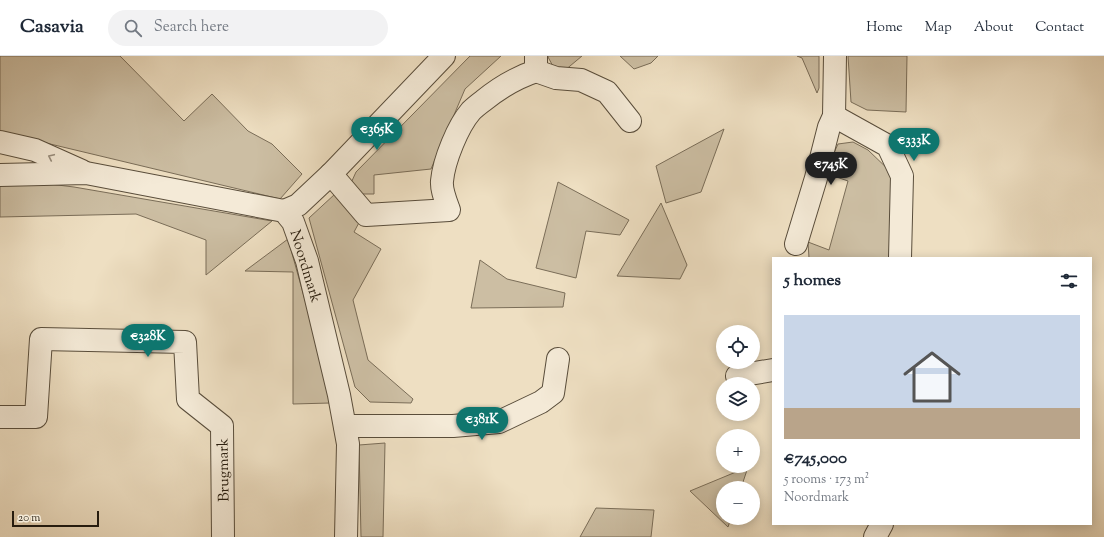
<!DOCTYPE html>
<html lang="en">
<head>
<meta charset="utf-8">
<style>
	body { margin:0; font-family:"Sorts Mill Goudy",serif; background:#f2f2f3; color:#1f2937; height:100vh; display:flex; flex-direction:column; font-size:15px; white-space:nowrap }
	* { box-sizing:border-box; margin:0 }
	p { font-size:13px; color:#747a83 }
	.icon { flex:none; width:22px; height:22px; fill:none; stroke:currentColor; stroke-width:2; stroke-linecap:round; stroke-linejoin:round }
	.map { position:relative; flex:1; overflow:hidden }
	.panel { position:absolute; left:772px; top:201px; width:320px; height:268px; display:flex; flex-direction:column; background:#fff; border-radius:0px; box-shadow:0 2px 10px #0003 }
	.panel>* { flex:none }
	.buttons { position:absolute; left:716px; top:269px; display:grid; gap:8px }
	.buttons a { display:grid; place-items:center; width:44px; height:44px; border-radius:50%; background:#fff; box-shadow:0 2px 10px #0003; font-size:20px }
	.scale { position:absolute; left:12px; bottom:10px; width:87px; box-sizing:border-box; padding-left:4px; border:2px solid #271c0e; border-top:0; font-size:11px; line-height:14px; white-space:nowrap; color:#271c0e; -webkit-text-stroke:3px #f4ead7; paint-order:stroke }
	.price { position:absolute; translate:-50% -34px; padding:0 9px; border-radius:14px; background:#0f766e; color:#fff; font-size:13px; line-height:26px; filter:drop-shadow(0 1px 2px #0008) }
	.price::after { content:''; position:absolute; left:50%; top:24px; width:12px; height:9px; margin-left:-6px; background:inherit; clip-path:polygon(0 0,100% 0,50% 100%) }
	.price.current { background:#222; color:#fff }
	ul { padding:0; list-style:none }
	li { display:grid; align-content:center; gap:8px; height:212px; padding:0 12px }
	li+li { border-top:1px solid #e0e1e3 }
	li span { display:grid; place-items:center; height:124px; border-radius:0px; color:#555 }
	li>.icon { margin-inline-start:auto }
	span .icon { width:72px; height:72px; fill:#fffc; stroke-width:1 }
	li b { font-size:17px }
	h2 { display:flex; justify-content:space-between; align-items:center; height:48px; padding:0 12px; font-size:17px }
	header { display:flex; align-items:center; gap:24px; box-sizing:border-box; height:56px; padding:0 20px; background:#fff; border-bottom:1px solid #e0e1e3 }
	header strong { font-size:19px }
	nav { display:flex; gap:22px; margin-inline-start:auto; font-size:14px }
	.search { width:280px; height:36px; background:#f2f2f3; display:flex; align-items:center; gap:10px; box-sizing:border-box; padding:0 14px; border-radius:22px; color:#747a83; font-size:15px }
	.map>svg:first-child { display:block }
	.green { fill:#ccbea3; stroke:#7a6d58 }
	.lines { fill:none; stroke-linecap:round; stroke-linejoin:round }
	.minor-casing { stroke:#594d3b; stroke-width:24 }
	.tertiary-casing { stroke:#594d3b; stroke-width:24 }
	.minor { stroke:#f4ead7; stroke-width:22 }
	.tertiary { stroke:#f4ead7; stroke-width:22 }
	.oneway { stroke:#988d7d }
	.labels { text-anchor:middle; stroke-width:3; stroke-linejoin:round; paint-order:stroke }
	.street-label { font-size:15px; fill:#271c0e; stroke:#f4ead7 }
</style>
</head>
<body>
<header>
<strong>Casavia</strong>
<div class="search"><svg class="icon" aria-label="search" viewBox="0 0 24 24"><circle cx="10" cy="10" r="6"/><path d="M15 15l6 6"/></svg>Search here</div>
<nav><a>Home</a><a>Map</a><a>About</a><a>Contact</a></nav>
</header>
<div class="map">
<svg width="1104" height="481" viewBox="0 0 1104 481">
	<rect width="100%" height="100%" fill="#eedfc2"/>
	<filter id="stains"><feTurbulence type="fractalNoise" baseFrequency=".005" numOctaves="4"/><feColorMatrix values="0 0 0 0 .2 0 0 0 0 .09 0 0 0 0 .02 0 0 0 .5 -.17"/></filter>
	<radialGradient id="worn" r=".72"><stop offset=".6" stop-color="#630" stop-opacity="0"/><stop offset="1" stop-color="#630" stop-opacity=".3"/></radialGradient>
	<g class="green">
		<path d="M0,0H120L184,65L212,38L248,75L272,88L302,118L280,143L0,76Z"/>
		<path d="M470,0H501L465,33L431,113L374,119V138H358L351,127L356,116Z"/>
		<path d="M548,0H582L564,15L555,14L548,1Z"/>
		<path d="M620,0H658L651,7L634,13Z"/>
		<path d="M797,0H819V32L817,37L802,2Z"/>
		<path d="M848,0H907L906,56L867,54L851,46Z"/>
		<path d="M724,73L701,136L666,147L656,110Z"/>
		<path d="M853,86L868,94L892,117L891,202H809L808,186L829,194L848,125L825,117L838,88Z"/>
		<path d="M0,122L74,131L272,165L206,219V184L136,158L0,161Z"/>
		<path d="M558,126L629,164L620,179L586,175L576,222L536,212Z"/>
		<path d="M335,138L362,161L354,176L381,193L353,244L368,304L413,343L411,347L370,346L355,331L309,162Z"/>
		<path d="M661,147L687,209L680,223L617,220Z"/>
		<path d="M288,183L310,262L330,347L293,348V216L245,215Z"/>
		<path d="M480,204L507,223L565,237L563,251L471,252Z"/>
		<path d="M385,387L383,481H361L359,389Z"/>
		<path d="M748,411L741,432H723V462H731L728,471L690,435Z"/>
		<path d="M596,452L654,454L651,481H580Z"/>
	</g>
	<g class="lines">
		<defs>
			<g id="minor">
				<path d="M536,15L556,22L581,24L607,36L630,65"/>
				<path d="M834,60L888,90L902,120L900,202"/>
				<path d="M331,118L366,159L449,154C446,146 441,134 442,125C444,104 458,70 471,55C475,51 479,48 483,45C500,31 515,22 536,15V0"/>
				<path d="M284,155L298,149L331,118L444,0"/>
				<path d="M796,188L816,122L829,71L834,60L835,0"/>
				<path d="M737,320L773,314"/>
				<path d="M0,361H36L41,283L185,286L188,343L222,370L223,481"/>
				<path d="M345,370H453L499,366L541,346L553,337L558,303"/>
				<path d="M875,481L882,468"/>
			</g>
			<g id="tertiary">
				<path d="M0,86L35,94L82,115"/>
				<path d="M0,119L86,117L284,155L293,166L307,205L339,339L348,388L346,481"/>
			</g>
		</defs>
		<use href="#minor" class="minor-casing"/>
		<use href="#tertiary" class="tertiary-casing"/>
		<use href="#minor" class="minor"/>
		<use href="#tertiary" class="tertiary"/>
	</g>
	<defs><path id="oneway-chevron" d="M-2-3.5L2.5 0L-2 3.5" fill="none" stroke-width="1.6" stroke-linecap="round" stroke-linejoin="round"/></defs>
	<use class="oneway" href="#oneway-chevron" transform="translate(51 101) rotate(-155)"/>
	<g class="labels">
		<g class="street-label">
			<text transform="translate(306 210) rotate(73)" y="5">Noordmark</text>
			<text transform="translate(223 414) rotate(-91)" y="5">Brugmark</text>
		</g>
	</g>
	<rect width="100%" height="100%" filter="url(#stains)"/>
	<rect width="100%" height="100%" fill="url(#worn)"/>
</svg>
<div class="buttons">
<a><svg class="icon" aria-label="locate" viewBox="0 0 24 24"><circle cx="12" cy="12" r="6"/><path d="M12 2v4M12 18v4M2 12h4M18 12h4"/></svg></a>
<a><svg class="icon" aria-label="layers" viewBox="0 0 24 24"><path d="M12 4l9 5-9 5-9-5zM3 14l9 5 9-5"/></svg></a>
<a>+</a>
<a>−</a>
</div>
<div class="scale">20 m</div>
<b class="price" style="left:377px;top:95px">€365K</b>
<b class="price" style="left:914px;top:106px">€333K</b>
<b class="price current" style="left:831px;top:130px">€745K</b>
<b class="price" style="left:148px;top:302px">€328K</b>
<b class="price" style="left:482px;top:385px">€381K</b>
<section class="panel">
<h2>5 homes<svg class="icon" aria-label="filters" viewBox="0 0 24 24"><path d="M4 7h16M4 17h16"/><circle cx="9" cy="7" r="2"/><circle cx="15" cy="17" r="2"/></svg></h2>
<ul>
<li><span style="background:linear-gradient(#c9d6e8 75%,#b9a48a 0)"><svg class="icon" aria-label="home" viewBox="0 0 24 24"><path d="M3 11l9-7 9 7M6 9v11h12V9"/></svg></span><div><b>€745,000</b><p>5 rooms · 173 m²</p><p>Noordmark</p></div></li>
</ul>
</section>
</div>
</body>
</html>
